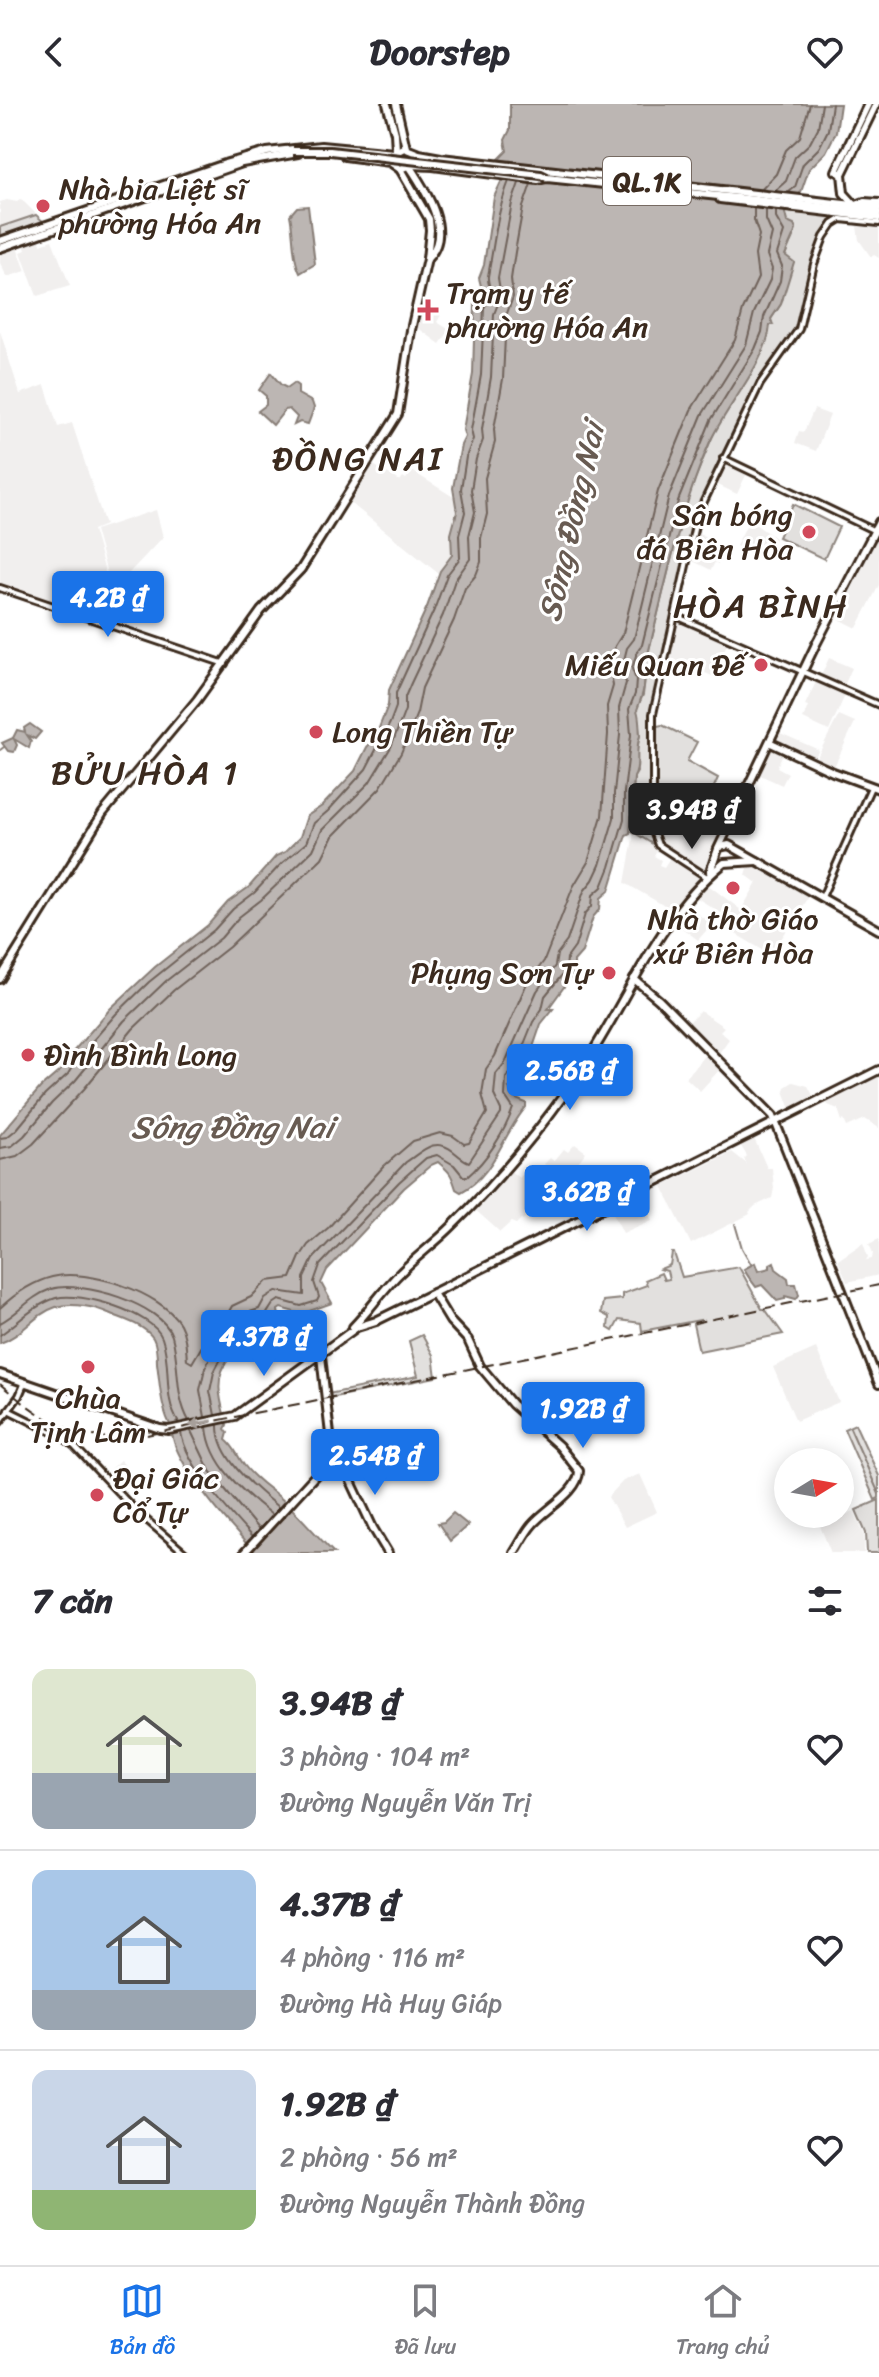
<!DOCTYPE html>
<html lang="vi">
<head>
<meta charset="utf-8">
<style>
	body { margin:0; font-family:Sriracha,sans-serif; background:#f7f7f7; color:#2b2b33; height:100vh; display:flex; flex-direction:column; font-size:30px; white-space:nowrap }
	* { box-sizing:border-box; margin:0 }
	p { font-size:26px; color:#7c7c81 }
	.icon { flex:none; width:44px; height:44px; fill:none; stroke:currentColor; stroke-width:2; stroke-linecap:round; stroke-linejoin:round }
	.map { position:relative; height:1449px; overflow:hidden }
	.side { display:flex; flex-direction:column; background:#fff; flex:1 }
	.side>* { flex:none }
	.needle { width:52px; rotate:79deg }
	.buttons { position:absolute; left:774px; top:1344px; display:grid; gap:16px }
	.buttons a { display:grid; place-items:center; width:80px; height:80px; border-radius:50%; background:#fff; box-shadow:0 4px 20px #0003; font-size:40px }
	.price { position:absolute; translate:-50% -68px; padding:0 18px; border-radius:8px; background:#1a73e8; color:#fff; font-size:26px; line-height:52px; filter:drop-shadow(0 2px 4px #0008) }
	.price::after { content:''; position:absolute; left:50%; top:48px; width:24px; height:18px; margin-left:-12px; background:inherit; clip-path:polygon(0 0,100% 0,50% 100%) }
	.price.on { background:#222; color:#fff }
	ul { padding:0; list-style:none }
	li { display:flex; align-items:center; gap:24px; height:200px; padding:0 32px }
	li+li { border-top:2px solid #e1e1e2 }
	li span { display:grid; place-items:center; flex:none; width:224px; height:160px; border-radius:16px; color:#555 }
	li>.icon { margin-inline-start:auto }
	span .icon { width:96px; height:96px; fill:#fffc; stroke-width:1 }
	li b { font-size:34px }
	h2 { display:flex; justify-content:space-between; align-items:center; height:96px; padding:0 32px; font-size:34px }
	header { display:flex; justify-content:space-between; align-items:center; height:104px; padding:0 32px; background:#fff; font-size:36px; font-weight:800 }
	.tabs { display:flex; justify-content:space-around; align-items:center; height:112px; border-top:2px solid #e1e1e2; background:#fff; font-size:22px; color:#7c7c81 }
	.tabs a { display:grid; justify-items:center; gap:4px }
	.tabs .on { color:#1a73e8 }
	.map>svg:first-child { display:block }
	.built { fill:#f1efee }
	.green { fill:#e2e0de; stroke:#8e857e; stroke-width:2 }
	.water { fill:#bcb6b3; stroke:#887e77; stroke-width:2 }
	.lines { fill:none; stroke-linecap:round; stroke-linejoin:round }
	.shore { stroke:#6f625a; stroke-width:2 }
	.stream { stroke:#887e77; stroke-width:2 }
	.minor-casing { stroke:#3b2a1e; stroke-width:10 }
	.major-casing { stroke:#3b2a1e; stroke-width:12 }
	.minor { stroke:#fff; stroke-width:4 }
	.major { stroke:#fff; stroke-width:6 }
	.rail { stroke:#3b2a1e; stroke-width:2; stroke-dasharray:12 6; stroke-linecap:butt }
	.major-bridge-casing { stroke:#3b2a1e; stroke-width:12; stroke-linecap:butt }
	.major-bridge { stroke:#fff; stroke-width:6 }
	.oneway { fill:#a79f9a }
	.poi-dot { fill:#d1495b; stroke:#fff; stroke-width:3 }
	.labels { text-anchor:middle; stroke-width:6; stroke-linejoin:round; paint-order:stroke }
	.shield { fill:#fff; stroke:#766a62; stroke-width:2 }
	.shield-label { font-size:28px; font-weight:bold; fill:#3b2a1e }
	.poi-label { font-size:30px; fill:#3b2a1e; stroke:#fff; text-anchor:start }
	.water-label { font-size:32px; font-style:italic; fill:#685b52; stroke:#fff }
	.quarter-label { font-size:34px; letter-spacing:2px; fill:#3b2a1e; stroke:#fff }
</style>
</head>
<body>
<header><svg class="icon" aria-label="back" viewBox="0 0 24 24"><path d="M15 5l-7 7 7 7"/></svg>Doorstep<svg class="icon" aria-label="heart" viewBox="0 0 24 24"><path d="M12 20l-8-8c-3-5 5-10 8-4 3-6 11-1 8 4z"/></svg></header>
<div class="map">
<svg width="879" height="1449" viewBox="0 0 879 1449">
	<rect width="100%" height="100%" fill="#fff"/>
	<filter id="ink" filterUnits="userSpaceOnUse"><feTurbulence type="fractalNoise" baseFrequency=".0125" numOctaves="2"/><feDisplacementMap in="SourceGraphic" scale="16" xChannelSelector="R" yChannelSelector="G"/><feConvolveMatrix kernelMatrix="1 2 1 2 8 2 1 2 1" color-interpolation-filters="sRGB"/></filter>
	<g filter="url(#ink)">
		<g class="built">
			<path d="M21,95L45,119L0,135V98L7,96L17,98Z"/>
			<path d="M857,122L879,124V154L874,151L871,153L859,136Z"/>
			<path d="M38,132L41,140L52,136L70,182L37,192L21,148L26,146L23,138Z"/>
			<path d="M16,140L26,167L7,173L0,159V146Z"/>
			<path d="M421,196L436,205L441,211L437,218L450,226L440,240L414,221Z"/>
			<path d="M0,227L20,290L45,281L58,323L72,319L105,421L93,426L111,488L99,515L0,482Z"/>
			<path d="M814,305L830,311L816,347L795,339L799,327L804,328Z"/>
			<path d="M372,360L400,377L403,373L406,375L412,367L455,394L457,408L451,430L452,451L439,470L348,397Z"/>
			<path d="M726,361L746,371L737,390L716,380Z"/>
			<path d="M156,406L163,433L112,487L95,426Z"/>
			<path d="M749,416L775,434L765,455L736,442Z"/>
			<path d="M695,428L723,442L718,460L715,458L711,466L689,455Z"/>
			<path d="M875,429L879,431V481L857,524L833,512Z"/>
			<path d="M679,516L728,538L712,572L669,553Z"/>
			<path d="M829,554L852,564L843,584L820,574Z"/>
			<path d="M817,576L846,589L829,627L803,615L808,602L805,601Z"/>
			<path d="M839,611L855,618L833,665L815,657Z"/>
			<path d="M778,628L819,646L813,656L773,638Z"/>
			<path d="M771,642L784,647L777,663L788,669L782,681L758,670Z"/>
			<path d="M659,694L722,727L703,766L660,737L655,727L668,704L658,698Z"/>
			<path d="M634,729L659,744L654,752L661,756L659,761L664,763L671,752L704,774L675,808L625,779Z"/>
			<path d="M749,761L757,762L808,793L771,851L729,826L734,817L697,794L707,780L741,806L757,779L746,771Z"/>
			<path d="M687,803L712,820L698,836L674,818Z"/>
			<path d="M700,907L724,923L720,927L729,935L717,952L686,921Z"/>
			<path d="M707,948L722,963L700,987L686,974Z"/>
			<path d="M879,968V1024L865,1015L847,1023L844,1016L842,1017L838,1005L828,1001L826,996Z"/>
			<path d="M793,978L808,982L816,997L792,1008L784,987L785,983Z"/>
			<path d="M753,1032L767,1064H772L774,1084L772,1094L755,1102L749,1108L750,1110L691,1140L662,1082L732,1048L747,1060L744,1055L747,1052L739,1039Z"/>
			<path d="M575,1040L586,1048L564,1076L544,1060L550,1054L554,1057L564,1045L568,1048Z"/>
			<path d="M507,1064L519,1074L523,1070L529,1075L535,1068L550,1081L545,1086L548,1089L523,1116L521,1115L516,1120L511,1118L500,1128L472,1103Z"/>
			<path d="M638,1089L652,1116L623,1129L610,1103Z"/>
			<path d="M879,1135V1171L847,1178L838,1156L863,1139L868,1153L866,1156L872,1155L873,1149L869,1140Z"/>
			<path d="M816,1244L839,1298L796,1317L773,1263Z"/>
			<path d="M120,1356L137,1375L121,1387L105,1370Z"/>
			<path d="M640,1370L657,1408L625,1423L608,1393L623,1377Z"/>
			<path d="M854,1407L864,1430V1449H831L820,1422Z"/>
		</g>
		<g class="green">
			<path d="M784,108L836,112V115L823,130L812,160L798,224L759,279L695,412L651,610V728L654,739L659,744L630,726L634,673L637,668L635,658L640,630L636,606L643,591L645,574L639,568L644,550H648L685,399L718,319L762,249L771,215L781,200L791,162L785,152L791,134Z"/>
			<path d="M36,111L45,119L0,135V123Z"/>
			<path d="M793,400L839,423L824,455L778,433Z"/>
			<path d="M662,621L697,638L687,657L718,674L712,687L729,696L724,708L730,711L722,727L657,693V622Z"/>
			<path d="M672,1149H674L682,1173L739,1163L762,1205H765L783,1230L699,1247L693,1220L700,1218V1216L642,1227L641,1219L619,1216L613,1227L608,1224L609,1213L601,1209L603,1197L622,1195V1190L647,1181L645,1176L661,1169L664,1176L669,1175L667,1167L660,1165L670,1161Z"/>
			<path d="M422,1231L433,1251L436,1273L329,1294L328,1290L418,1272L409,1237Z"/>
			<path d="M855,1320L879,1372V1394L875,1396L844,1325Z"/>
			<path d="M879,1396V1449H867L866,1429L856,1406Z"/>
		</g>
		<g class="water">
			<path d="M510,0H840L836,28L826,48L809,65L801,88L784,105L787,118L794,121L796,126L785,151L794,158L781,200L771,215L773,221H770C768,257 724,305 709,340C680,407 666,479 648,550H644L640,567L644,569C646,582 641,595 637,606C640,615 639,623 640,632C634,645 641,663 634,673L630,729L626,731L609,787L601,794L600,805L593,813L582,848L574,857V869L548,905H553L541,920L530,952L524,955L526,959L523,962V974L517,970L518,975L513,978L514,983L509,984L516,995L526,999V1003C503,1029 495,1071 461,1088L456,1085C451,1070 452,1070 438,1058L431,1061L404,1084L327,1166L321,1179L332,1199L301,1210L281,1204L278,1206L279,1212L259,1225L253,1224C249,1239 239,1243 230,1253C212,1275 221,1298 227,1321L225,1325L228,1329L226,1336C235,1343 237,1352 244,1361C255,1376 271,1385 285,1398C302,1414 317,1432 334,1449H255C232,1424 169,1355 172,1324C161,1307 160,1280 157,1259C157,1251 157,1241 153,1234C144,1221 125,1216 111,1210C96,1203 72,1198 56,1203C34,1210 22,1232 0,1239V1031L40,984L62,965L71,950L110,905L155,863L208,821L228,798L249,783L276,752L285,748L300,733L307,712L322,702L355,667L367,643L375,634L388,601L389,586L427,503L440,467L452,451L451,430L457,408L453,384L461,341L465,333L463,326L473,270L475,200L483,190L479,174L484,161L494,93L502,76L496,58L507,47L505,36L510,26Z"/>
			<path d="M308,102L315,160L300,169C292,153 294,129 290,111L297,103Z"/>
			<path d="M271,269L281,281L287,284L294,279L298,282V290L312,298L314,304L308,320L300,318L294,321L297,313L289,305L285,306L273,321L258,307L266,301V292L259,286Z"/>
			<path d="M30,620L41,628L35,635L27,631L31,637L29,644L14,635L17,641L14,648L8,647L2,639L13,634L17,626L25,628L24,624Z"/>
			<path d="M774,1158L776,1165L788,1174L789,1180H796L799,1191L796,1195L785,1192V1195L777,1197L762,1181L756,1183C751,1176 747,1172 744,1165L755,1159L758,1167L770,1164V1160Z"/>
			<path d="M453,1409L468,1421L450,1437L438,1419L444,1418Z"/>
		</g>
		<g class="lines">
			<g class="shore">
				<path d="M761,86L776,70L786,46L800,33L810,0"/>
				<path d="M775,87L786,77L795,53L810,39L818,24L822,0"/>
				<path d="M788,89L795,83L803,60L819,44L828,26L832,0"/>
				<path d="M0,1034L7,1033L17,1025L45,991L68,970L76,956L116,910L149,878L214,826L233,805L254,789L282,759L306,739L314,719L328,707L366,665L390,619L396,603V589L434,506L447,471L460,454L459,431L465,408L461,385L466,353L473,335L471,326L481,271L484,204L491,191C491,185 487,178 488,172C494,141 497,107 509,77"/>
				<path d="M0,1044L12,1042L24,1032L52,999L75,977L124,917L166,877L221,834L239,813L261,796L313,746L322,726L369,679L391,643L405,606V593L411,579L443,511L455,476L470,455L469,432L475,408L471,386L476,355L483,336L482,325L491,273L494,210L501,192L498,174L512,99L519,79"/>
				<path d="M0,1056L17,1052L33,1040L84,985L133,925L174,886L229,843L322,754L333,732L380,684L401,649L417,609L422,584L454,516L465,484L476,471L481,458V434L487,410L485,374L495,338L494,325L503,275L506,212L513,193L511,175L515,148L523,103L531,80"/>
				<path d="M0,1204C15,1190 32,1178 52,1173C87,1164 161,1188 180,1220C186,1231 186,1244 187,1256L192,1259L205,1237L222,1220L232,1202L251,1193L267,1177L291,1174L300,1153L308,1141L328,1124L384,1062L413,1037L440,1029L453,1032L464,1040L469,1039L487,1009L482,990L486,965L495,952L526,881L544,857L573,783L588,758L602,712L608,630L607,602L613,582L610,562L615,542L623,529L658,387L691,306L735,236L743,206L758,174L755,151L759,131L754,116V104"/>
				<path d="M0,1219C19,1209 29,1193 51,1185C81,1176 162,1200 172,1232C180,1260 174,1290 189,1317"/>
				<path d="M0,1231C19,1218 34,1201 56,1194C80,1187 153,1209 162,1234C172,1261 162,1294 179,1319"/>
				<path d="M215,1311L210,1287L214,1268L225,1247L242,1232L247,1218L264,1214L273,1200L279,1196L301,1202L317,1197L319,1193L314,1178L320,1161L399,1078L426,1054L437,1051L454,1061L463,1072L467,1073C487,1056 505,1028 513,1004L505,992L506,974L514,965L533,918L542,905L545,892L566,866L567,854L575,843L585,810L592,802L593,791L602,783L610,763L624,715V688L631,631L629,605L635,590L636,576L632,565L637,548L642,541L678,397L711,316L755,245L762,228L764,213L780,177L782,162L777,150L784,128L776,114V107"/>
				<path d="M205,1313L200,1286L205,1264L215,1244L233,1226L241,1211L259,1205L265,1194L276,1187L304,1191V1174L313,1155L406,1058C422,1048 434,1032 453,1047C459,1052 463,1056 469,1058L501,1010V1006L494,991L496,970L505,959L537,887L555,862L557,850L567,837L584,787L593,776L600,761L614,714V689L620,631L619,604L626,579L622,564L627,544L634,535L669,392L702,311L746,241L754,209L770,176L772,165L767,151L772,130L766,116V106"/>
				<path d="M218,1321C217,1354 255,1384 279,1404"/>
				<path d="M207,1323C210,1361 244,1389 272,1411"/>
				<path d="M191,1327L210,1367L259,1426"/>
				<path d="M181,1329C187,1362 229,1408 252,1433"/>
			</g>
			<g class="stream">
				<path d="M0,646L4,643"/>
				<path d="M735,1120L742,1144L751,1160"/>
				<path d="M850,1324L879,1390"/>
			</g>
			<defs>
				<g id="minor">
					<path d="M723,354L879,429"/>
					<path d="M0,484L225,560"/>
					<path d="M676,512L879,601"/>
					<path d="M707,773L658,741L653,727V610L697,412L760,280L799,225L814,160L824,133L833,120L841,115L879,119"/>
					<path d="M822,793L871,683"/>
					<path d="M8,1306L64,1334L75,1343L135,1406L185,1449"/>
					<path d="M0,1318L19,1292L25,1278"/>
				</g>
				<g id="major">
					<path d="M387,0L395,29L396,46"/>
					<path d="M396,0L406,44"/>
					<path d="M345,52L390,58L400,65L411,61L433,62L538,76L547,74L879,109"/>
					<path d="M393,59L394,49L404,44L419,50L441,54L879,104"/>
					<path d="M410,63C426,87 454,129 427,155"/>
					<path d="M842,70L836,67L868,0"/>
					<path d="M720,95L879,114"/>
					<path d="M855,101L844,89L842,70L876,0"/>
					<path d="M856,101L864,98L879,99"/>
					<path d="M0,137L225,60L267,48L321,42L394,49"/>
					<path d="M0,144L242,59L298,49"/>
					<path d="M771,639L833,668L879,685"/>
					<path d="M720,743L729,741L879,826"/>
					<path d="M710,768L718,745L815,542L879,418"/>
					<path d="M0,875L103,709L197,596L261,507L301,465L398,310L411,226L427,155L430,126L429,115L400,65"/>
					<path d="M634,875L659,896L773,1012L879,1280"/>
					<path d="M433,1189L450,1217L468,1236L480,1262L512,1300L559,1342L579,1367C579,1388 545,1405 532,1421C525,1429 520,1440 514,1449"/>
					<path d="M353,1223C370,1206 383,1185 401,1168C417,1152 435,1139 451,1123C494,1081 534,1033 569,984C623,910 651,819 724,759L757,757"/>
					<path d="M321,1252L332,1348L350,1375L373,1424L388,1449"/>
					<path d="M0,1270L160,1325L169,1326L235,1312L357,1223L376,1217L433,1189L879,966"/>
					<path d="M244,1449L333,1352"/>
				</g>
			</defs>
			<use href="#minor" class="minor-casing"/>
			<use href="#major" class="major-casing"/>
			<use href="#minor" class="minor"/>
			<use href="#major" class="major"/>
			<path class="rail" d="M0,1280C44,1317 77,1339 137,1333L879,1181"/>
			<defs>
				<path id="major-bridge" d="M293,47H330L541,71L547,74"/>
			</defs>
			<use href="#major-bridge" class="major-bridge-casing"/>
			<use href="#major-bridge" class="major-bridge"/>
		</g>
		<defs><path id="oneway-solid" d="M-6-.8H1V-3.2L6.5 0L1 3.2V.8H-6Z" transform="scale(2)"/></defs>
		<use class="oneway" href="#oneway-solid" transform="translate(201 1319) rotate(169)"/>
	</g>
	<g class="poi-dot">
		<circle cx="43" cy="102" r="8"/>
		<path d="M424 194h8v8h8v8h-8v8h-8v-8h-8v-8h8z"/>
		<circle cx="809" cy="428" r="8"/>
		<circle cx="761" cy="561" r="8"/>
		<circle cx="316" cy="628" r="8"/>
		<circle cx="733" cy="784" r="8"/>
		<circle cx="609" cy="869" r="8"/>
		<circle cx="28" cy="951" r="8"/>
		<circle cx="88" cy="1263" r="8"/>
		<circle cx="97" cy="1391" r="8"/>
	</g>
	<g class="labels">
		<rect class="shield" x="603" y="53" width="88" height="48" rx="6"/>
		<g class="shield-label">
			<text x="647" y="87">QL.1K</text>
		</g>
		<g class="poi-label">
			<text x="59" y="95">Nhà bia Liệt sĩ<tspan x="59" dy="34">phường Hóa An</tspan></text>
			<text x="446" y="199">Trạm y tế<tspan x="446" dy="34">phường Hóa An</tspan></text>
			<text x="793" y="421" text-anchor="end">Sân bóng<tspan x="793" dy="34">đá Biên Hòa</tspan></text>
			<text x="745" y="571" text-anchor="end">Miếu Quan Đế</text>
			<text x="332" y="638">Long Thiền Tự</text>
			<text x="733" y="825" text-anchor="middle">Nhà thờ Giáo<tspan x="733" dy="34">xứ Biên Hòa</tspan></text>
			<text x="593" y="879" text-anchor="end">Phụng Sơn Tự</text>
			<text x="44" y="961">Đình Bình Long</text>
			<text x="88" y="1304" text-anchor="middle">Chùa<tspan x="88" dy="34">Tịnh Lâm</tspan></text>
			<text x="113" y="1384">Đại Giác<tspan x="113" dy="34">Cổ Tự</tspan></text>
		</g>
		<g class="water-label">
			<text transform="translate(571 418) rotate(-77)" y="11">Sông Đồng Nai</text>
			<text x="232" y="1034">Sông Đồng Nai</text>
		</g>
		<g class="quarter-label">
			<text x="358" y="366">ĐỒNG NAI</text>
			<text x="761" y="513">HÒA BÌNH</text>
			<text x="145" y="680">BỬU HÒA 1</text>
		</g>
	</g>
</svg>
<div class="buttons">
<a><svg class="needle" viewBox="-14 -14 28 28"><path d="M0-13l5 13h-10z" fill="#e53935"/><path d="M0 13l5-13h-10z" fill="#7c7c81"/></svg></a>
</div>
<b class="price" style="left:108px;top:535px">4.2B ₫</b>
<b class="price on" style="left:692px;top:747px">3.94B ₫</b>
<b class="price" style="left:570px;top:1008px">2.56B ₫</b>
<b class="price" style="left:587px;top:1129px">3.62B ₫</b>
<b class="price" style="left:264px;top:1274px">4.37B ₫</b>
<b class="price" style="left:583px;top:1346px">1.92B ₫</b>
<b class="price" style="left:375px;top:1393px">2.54B ₫</b>
</div>
<section class="side">
<h2>7 căn<svg class="icon" aria-label="filters" viewBox="0 0 24 24"><path d="M4 7h16M4 17h16"/><circle cx="9" cy="7" r="2"/><circle cx="15" cy="17" r="2"/></svg></h2>
<ul>
<li><span style="background:linear-gradient(#dfe7d0 65%,#9aa5b1 0)"><svg class="icon" aria-label="home" viewBox="0 0 24 24"><path d="M3 11l9-7 9 7M6 9v11h12V9"/></svg></span><div><b>3.94B ₫</b><p>3 phòng · 104 m²</p><p>Đường Nguyễn Văn Trị</p></div><svg class="icon" aria-label="heart" viewBox="0 0 24 24"><path d="M12 20l-8-8c-3-5 5-10 8-4 3-6 11-1 8 4z"/></svg></li>
<li><span style="background:linear-gradient(#a9c7e8 75%,#9aa5b1 0)"><svg class="icon" aria-label="home" viewBox="0 0 24 24"><path d="M3 11l9-7 9 7M6 9v11h12V9"/></svg></span><div><b>4.37B ₫</b><p>4 phòng · 116 m²</p><p>Đường Hà Huy Giáp</p></div><svg class="icon" aria-label="heart" viewBox="0 0 24 24"><path d="M12 20l-8-8c-3-5 5-10 8-4 3-6 11-1 8 4z"/></svg></li>
<li><span style="background:linear-gradient(#c9d6e8 75%,#8fb573 0)"><svg class="icon" aria-label="home" viewBox="0 0 24 24"><path d="M3 11l9-7 9 7M6 9v11h12V9"/></svg></span><div><b>1.92B ₫</b><p>2 phòng · 56 m²</p><p>Đường Nguyễn Thành Đồng</p></div><svg class="icon" aria-label="heart" viewBox="0 0 24 24"><path d="M12 20l-8-8c-3-5 5-10 8-4 3-6 11-1 8 4z"/></svg></li>
</ul>
</section>
<nav class="tabs">
<a class="on"><svg class="icon" aria-label="map" viewBox="0 0 24 24"><path d="M3 6l6-2 6 2 6-2v14l-6 2-6-2-6 2zM9 4v14M15 6v14"/></svg>Bản đồ</a>
<a><svg class="icon" aria-label="saved" viewBox="0 0 24 24"><path d="M7 4h10v16l-5-4-5 4z"/></svg>Đã lưu</a>
<a><svg class="icon" aria-label="home" viewBox="0 0 24 24"><path d="M3 11l9-7 9 7M6 9v11h12V9"/></svg>Trang chủ</a>
</nav>
</body>
</html>
